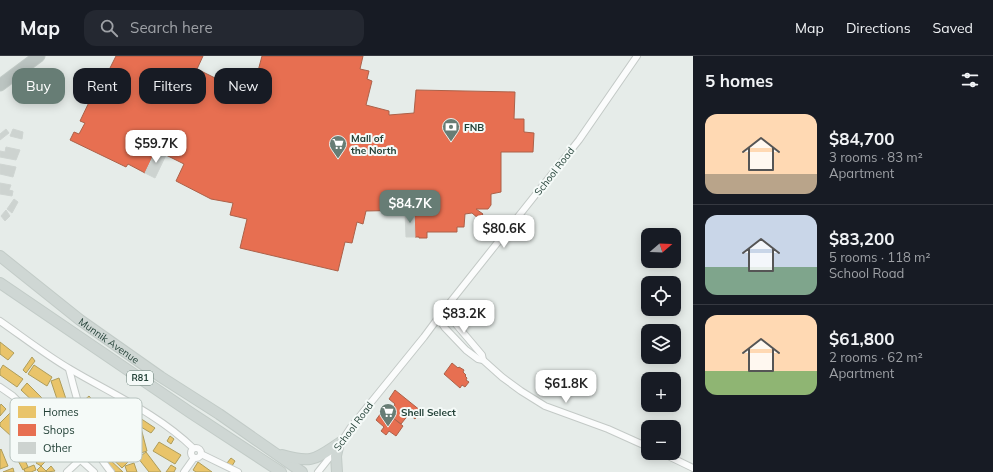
<!DOCTYPE html>
<html lang="en">
<head>
<meta charset="utf-8">
<style>
	body { margin:0; font-family:Mulish,sans-serif; background:#242831; color:#f1f3f6; height:100vh; display:flex; flex-direction:column; font-size:15px; white-space:nowrap }
	* { box-sizing:border-box; margin:0 }
	p { font-size:13px; color:#9ea1a6 }
	.icon { flex:none; width:22px; height:22px; fill:none; stroke:currentColor; stroke-width:2; stroke-linecap:round; stroke-linejoin:round }
	.map { position:relative; flex:1; overflow:hidden }
	.sheet { display:flex; flex-direction:column; background:#171b24; width:300px }
	.sheet>* { flex:none }
	.hud { position:absolute; left:12px; top:12px; width:380px; height:36px; display:flex; gap:8px }
	.needle { width:26px; rotate:71deg }
	.controls { position:absolute; left:641px; top:172px; display:grid; gap:8px }
	.controls a { display:grid; place-items:center; width:40px; height:40px; border-radius:8px; background:#171b24; box-shadow:0 2px 10px #0003; font-size:20px }
	.price { position:absolute; translate:-50% -34px; padding:0 9px; border-radius:8px; background:#fff; color:#222; font-size:13px; line-height:26px; filter:drop-shadow(0 1px 2px #0008) }
	.price::after { content:''; position:absolute; left:50%; top:24px; width:12px; height:9px; margin-left:-6px; background:inherit; clip-path:polygon(0 0,100% 0,50% 100%) }
	.price.selected { background:#677d75; color:#fff }
	ul { padding:0; list-style:none }
	li { display:flex; align-items:center; gap:12px; height:100px; padding:0 12px }
	li+li { border-top:1px solid #363941 }
	li span { display:grid; place-items:center; flex:none; width:112px; height:80px; border-radius:12px; color:#555 }
	li>.icon { margin-inline-start:auto }
	span .icon { width:48px; height:48px; fill:#fffc; stroke-width:1 }
	li b { font-size:17px }
	h2 { display:flex; justify-content:space-between; align-items:center; height:48px; padding:0 12px; font-size:17px }
	.chip { padding:0 14px; border-radius:12px; background:#171b24; box-shadow:0 2px 10px #0003; font-size:14px; line-height:36px }
	.chip.selected { background:#677d75; color:#fff }
	header { display:flex; align-items:center; gap:24px; box-sizing:border-box; height:56px; padding:0 20px; background:#171b24; border-bottom:1px solid #363941 }
	header strong { font-size:19px }
	nav { display:flex; gap:22px; margin-inline-start:auto; font-size:14px }
	.search { width:280px; height:36px; background:#242831; display:flex; align-items:center; gap:10px; box-sizing:border-box; padding:0 14px; border-radius:12px; color:#9ea1a6; font-size:15px }
	main { display:flex; flex:1; min-height:0 }
	.map>svg:first-child { display:block }
	.homes { fill:#e9c46a; stroke:#ae9d5b }
	.shops { fill:#e76f51; stroke:#ac6149 }
	.building { fill:#cdd3d0; stroke:#cfd5d2 }
	.lines { fill:none; stroke-linecap:round; stroke-linejoin:round }
	.minor-casing { stroke:#c3c9c6; stroke-width:8 }
	.primary-casing { stroke:#c2cbc7; stroke-width:12 }
	.motorway-casing { stroke:#c2cbc7; stroke-width:13 }
	.minor { stroke:#fbfcfc; stroke-width:6 }
	.primary { stroke:#cfd7d4; stroke-width:10 }
	.motorway { stroke:#bbc4c1; stroke-width:11 }
	.labels { text-anchor:middle; stroke-width:4; stroke-linejoin:round; paint-order:stroke }
	.shield { fill:#f5faf8; stroke:#627871; stroke-width:1 }
	.shield-label { font-size:9px; font-weight:bold; fill:#234137 }
	.poi-label { font-size:10px; font-weight:bold; fill:#234137; stroke:#f5faf8; text-anchor:start }
	.street-label { font-size:10px; fill:#234137; stroke:#f5faf8 }
	.key { fill:#f5faf8; stroke:#b6c2be; stroke-width:1 }
	.key-label { font-size:11px; fill:#234137 }
</style>
</head>
<body>
<header>
<strong>Map</strong>
<div class="search"><svg class="icon" aria-label="search" viewBox="0 0 24 24"><circle cx="10" cy="10" r="6"/><path d="M15 15l6 6"/></svg>Search here</div>
<nav><a>Map</a><a>Directions</a><a>Saved</a></nav>
</header>
<main>
<div class="map">
<svg width="693" height="416" viewBox="0 0 693 416">
	<rect width="100%" height="100%" fill="#e6ece9"/>
	<g class="homes">
		<path d="M0,286L14,297L8,304L0,298Z"/>
		<path d="M32,301L35,305L26,317L23,314Z"/>
		<path d="M3,309L23,323L17,331L0,319V314Z"/>
		<path d="M34,309L52,321L47,330L28,318Z"/>
		<path d="M59,322L66,343L58,346L51,325Z"/>
		<path d="M27,327L43,343L37,349L21,334Z"/>
		<path d="M89,340L104,357L96,364L81,347Z"/>
		<path d="M1,348L6,353L0,360V350Z"/>
		<path d="M10,357L22,369L11,380L0,370V367Z"/>
		<path d="M140,362L155,372L151,377L136,368Z"/>
		<path d="M141,372L147,395L138,398L132,374Z"/>
		<path d="M170,380L174,383L171,388L167,385Z"/>
		<path d="M159,386L181,399L175,408L153,395Z"/>
		<path d="M111,387L129,405L122,412L104,395Z"/>
		<path d="M19,391L28,411L23,414L15,399L19,397L16,392Z"/>
		<path d="M1,393L8,410L0,413V394Z"/>
		<path d="M146,396L161,416H149L138,402Z"/>
		<path d="M40,402L45,406L41,410L36,407Z"/>
		<path d="M108,402L123,416H113L103,407Z"/>
		<path d="M231,402L235,405L232,410L227,407Z"/>
		<path d="M198,406L212,416H196L193,414Z"/>
		<path d="M134,407L137,416H127L125,410Z"/>
		<path d="M34,409L36,414L31,416H25L24,413Z"/>
		<path d="M171,409L176,412L174,416H166Z"/>
		<path d="M41,410L47,416H39L37,414Z"/>
		<path d="M51,410L55,415L47,416L46,415Z"/>
		<path d="M13,412L14,416H3Z"/>
	</g>
	<g class="shops">
		<path d="M116,0H203L197,13L223,26L227,17L250,23L252,13L258,15L262,0H363L360,13L369,15L367,23L372,25L366,49L389,55V59L414,57L416,34L515,36L514,63H524V76L534,77L533,96H501V136L491,138V149L488,153H476L483,158L479,163L472,157L465,158L464,171H457V176H427V182H419V181H415L414,154L366,155L363,168L357,166L352,187L345,186L338,215L240,192L247,163L230,159L233,147L211,143L176,125L184,108L156,94L145,117L128,108L126,111L70,84L74,76L79,78L85,67L80,65L92,40L78,33L81,25L90,29L95,20L104,24Z"/>
		<path d="M452,307L458,312L459,311L464,314L463,316L466,319L465,320L467,322L466,324L469,326L465,331L462,329L460,332L444,318Z"/>
		<path d="M395,334L421,355L415,363L409,358L401,368L388,358L395,348L389,343Z"/>
		<path d="M383,354L403,370L396,380L389,375L386,379L381,375L384,371L376,364Z"/>
	</g>
	<g class="building">
		<path d="M6,73L9,77L0,84V78Z"/>
		<path d="M13,73L23,76L22,83L10,80Z"/>
		<path d="M6,91L20,94L16,104L0,101V95L5,96Z"/>
		<path d="M156,94L166,99L155,122L145,117Z"/>
		<path d="M0,108L16,111L13,121L0,118Z"/>
		<path d="M0,127L11,129L9,134L13,135L12,140L0,138Z"/>
		<path d="M14,143L18,146L12,157L7,153Z"/>
		<path d="M6,154L10,160L5,165L1,160Z"/>
		<path d="M405,154H414L415,181H406Z"/>
	</g>
	<g class="lines">
		<defs>
			<g id="minor">
				<path d="M444,254L482,299L483,304"/>
				<path d="M438,262L445,272L466,294L478,303L483,304L502,321L521,335L545,350L608,373L648,391"/>
				<path d="M0,265C23,281 46,299 70,313C112,338 158,358 193,392"/>
				<path d="M69,313C77,345 89,391 111,416"/>
				<path d="M0,331L13,340L43,370L94,416"/>
				<circle cx="196" cy="397" r="5"/>
				<path d="M662,397L693,412"/>
				<path d="M201,398L238,416"/>
				<path d="M67,416L81,403"/>
				<path d="M184,416L194,402"/>
				<path d="M318,416L338,391L351,371L424,281L444,254L579,84L637,0"/>
			</g>
			<g id="primary">
				<path id="s1" d="M0,200L80,264L161,321L219,358L302,416"/>
				<path d="M0,227L191,357L281,416"/>
				<path d="M282,399C313,408 315,403 341,386"/>
				<path d="M337,416L336,400L338,391"/>
			</g>
			<path id="motorway" d="M0,29L39,0"/>
		</defs>
		<use href="#minor" class="minor-casing"/>
		<use href="#primary" class="primary-casing"/>
		<use href="#motorway" class="motorway-casing"/>
		<use href="#minor" class="minor"/>
		<use href="#primary" class="primary"/>
		<use href="#motorway" class="motorway"/>
	</g>
	<defs>
		<symbol id="bank-pin" viewBox="-11 -11 22 30"><path d="M0 17L-7.5 6A9.5 9.5 0 1 1 7.5 6Z" fill="#677d75" stroke="#f5faf8"/><path d="M-6-4H6V4H-6ZM0-2.3a2.3 2.3 0 1 0 0 4.6a2.3 2.3 0 1 0 0-4.6Z" fill="#fff"/></symbol>
		<symbol id="supermarket-pin" viewBox="-11 -11 22 30"><path d="M0 17L-7.5 6A9.5 9.5 0 1 1 7.5 6Z" fill="#677d75" stroke="#f5faf8"/><path d="M-6-5.5h2.5l.6 2H6L4.5 2H-2.5L-4.4-4H-6ZM-1.5 3.2a1.3 1.3 0 1 0 .1 0ZM3 3.2a1.3 1.3 0 1 0 .1 0Z" fill="#fff"/></symbol>
	</defs>
	<g fill-rule="evenodd">
		<use href="#bank-pin" x="441" y="61" width="20" height="27"/>
		<use href="#supermarket-pin" x="328" y="78" width="20" height="27"/>
		<use href="#supermarket-pin" x="378" y="346" width="20" height="27"/>
	</g>
	<g class="labels">
		<rect class="shield" x="127" y="315" width="26" height="14" rx="3"/>
		<g class="shield-label">
			<text x="140" y="325">R81</text>
		</g>
		<g class="poi-label">
			<text x="464" y="75">FNB</text>
			<text x="351" y="86">Mall of<tspan x="351" dy="12">the North</tspan></text>
			<text x="401" y="360">Shell Select</text>
		</g>
		<g class="street-label">
			<text transform="translate(554 115) rotate(-52)" y="4">School Road</text>
			<text dy="4" stroke="none"><textPath href="#s1" startOffset="138">Munnik Avenue</textPath></text>
			<text transform="translate(353 370) rotate(-53)" y="4">School Road</text>
		</g>
	</g>
	<rect x="10" y="342" width="132" height="64" rx="6" class="key"/>
	<rect x="18" y="350" width="18" height="12" fill="#e9c46a"/>
	<rect x="18" y="368" width="18" height="12" fill="#e76f51"/>
	<rect x="18" y="386" width="18" height="12" fill="#cdd3d0"/>
	<g class="key-label">
		<text x="43" y="360">Homes</text>
		<text x="43" y="378">Shops</text>
		<text x="43" y="396">Other</text>
	</g>
</svg>
<div class="controls">
<a><svg class="needle" viewBox="-14 -14 28 28"><path d="M0-13l5 13h-10z" fill="#e53935"/><path d="M0 13l5-13h-10z" fill="#9ea1a6"/></svg></a>
<a><svg class="icon" aria-label="locate" viewBox="0 0 24 24"><circle cx="12" cy="12" r="6"/><path d="M12 2v4M12 18v4M2 12h4M18 12h4"/></svg></a>
<a><svg class="icon" aria-label="layers" viewBox="0 0 24 24"><path d="M12 4l9 5-9 5-9-5zM3 14l9 5 9-5"/></svg></a>
<a>+</a>
<a>−</a>
</div>
<b class="price" style="left:156px;top:108px">$59.7K</b>
<b class="price selected" style="left:410px;top:168px">$84.7K</b>
<b class="price" style="left:504px;top:193px">$80.6K</b>
<b class="price" style="left:464px;top:278px">$83.2K</b>
<b class="price" style="left:566px;top:348px">$61.8K</b>
<div class="hud">
<a class="chip selected">Buy</a>
<a class="chip">Rent</a>
<a class="chip">Filters</a>
<a class="chip">New</a>
</div>
</div>
<section class="sheet">
<h2>5 homes<svg class="icon" aria-label="filters" viewBox="0 0 24 24"><path d="M4 7h16M4 17h16"/><circle cx="9" cy="7" r="2"/><circle cx="15" cy="17" r="2"/></svg></h2>
<ul>
<li><span style="background:linear-gradient(#ffd9b3 75%,#b9a48a 0)"><svg class="icon" aria-label="home" viewBox="0 0 24 24"><path d="M3 11l9-7 9 7M6 9v11h12V9"/></svg></span><div><b>$84,700</b><p>3 rooms · 83 m²</p><p>Apartment</p></div></li>
<li><span style="background:linear-gradient(#c9d6e8 65%,#7fa58c 0)"><svg class="icon" aria-label="home" viewBox="0 0 24 24"><path d="M3 11l9-7 9 7M6 9v11h12V9"/></svg></span><div><b>$83,200</b><p>5 rooms · 118 m²</p><p>School Road</p></div></li>
<li><span style="background:linear-gradient(#ffd9b3 70%,#8fb573 0)"><svg class="icon" aria-label="home" viewBox="0 0 24 24"><path d="M3 11l9-7 9 7M6 9v11h12V9"/></svg></span><div><b>$61,800</b><p>2 rooms · 62 m²</p><p>Apartment</p></div></li>
</ul>
</section>
</main>
</body>
</html>
